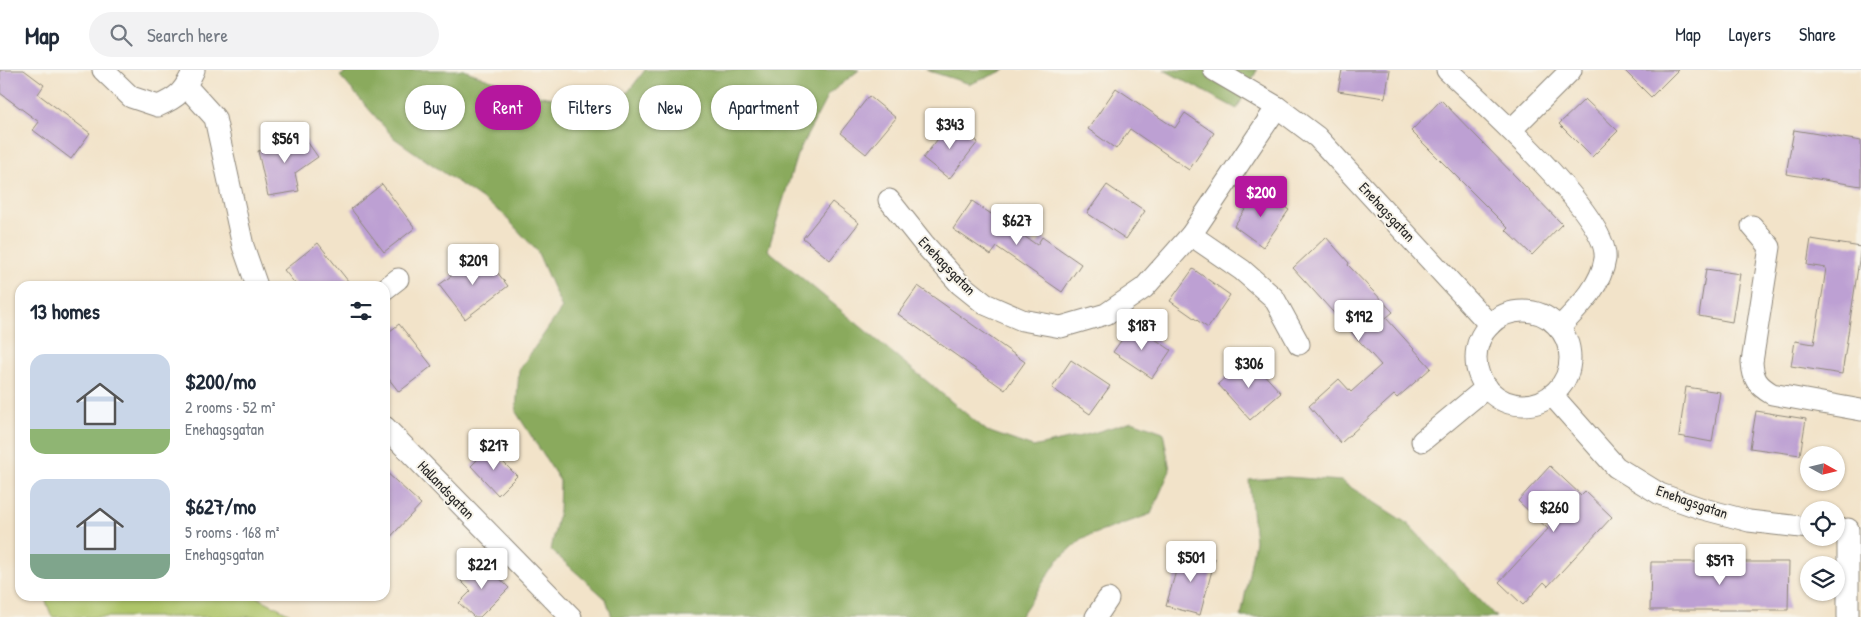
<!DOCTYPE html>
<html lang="en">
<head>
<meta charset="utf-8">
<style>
	body { margin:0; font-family:"Patrick Hand",sans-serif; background:#f2f2f3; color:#1f2937; height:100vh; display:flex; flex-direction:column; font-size:19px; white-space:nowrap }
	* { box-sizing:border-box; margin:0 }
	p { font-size:16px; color:#747a83 }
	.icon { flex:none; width:28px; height:28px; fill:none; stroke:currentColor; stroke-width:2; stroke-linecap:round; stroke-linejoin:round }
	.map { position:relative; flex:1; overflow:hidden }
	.sheet { position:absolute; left:15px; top:211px; width:375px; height:320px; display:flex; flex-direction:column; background:#fff; border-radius:15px; box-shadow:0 1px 4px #0004 }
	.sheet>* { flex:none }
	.top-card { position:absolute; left:405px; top:15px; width:475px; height:45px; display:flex; gap:10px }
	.needle { width:32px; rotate:98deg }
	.controls { position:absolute; left:1800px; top:376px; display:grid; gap:10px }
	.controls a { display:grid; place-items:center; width:45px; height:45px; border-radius:50%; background:#fff; box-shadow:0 1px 4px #0004; font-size:25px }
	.price { position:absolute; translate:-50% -42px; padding:0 11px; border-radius:5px; background:#fff; color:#222; font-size:16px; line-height:32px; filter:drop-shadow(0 1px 2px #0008) }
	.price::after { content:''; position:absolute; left:50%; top:30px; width:15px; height:11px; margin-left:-8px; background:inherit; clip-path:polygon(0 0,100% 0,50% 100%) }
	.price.on { background:#b5179e; color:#fff }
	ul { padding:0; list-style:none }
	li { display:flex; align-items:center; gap:15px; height:125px; padding:0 15px }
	li span { display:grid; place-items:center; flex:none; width:140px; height:100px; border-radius:15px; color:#555 }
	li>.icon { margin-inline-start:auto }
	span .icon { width:60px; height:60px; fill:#fffc; stroke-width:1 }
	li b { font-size:21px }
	h2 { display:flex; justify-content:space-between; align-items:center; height:60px; padding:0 15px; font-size:21px }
	.chip { padding:0 18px; border-radius:22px; background:#fff; box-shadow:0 1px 4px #0004; font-size:18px; line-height:45px }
	.chip.on { background:#b5179e; color:#fff }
	header { display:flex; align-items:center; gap:30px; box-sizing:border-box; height:70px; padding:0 25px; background:#fff; border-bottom:1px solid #e0e1e3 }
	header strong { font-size:24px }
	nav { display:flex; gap:28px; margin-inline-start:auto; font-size:18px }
	.search { width:350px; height:45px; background:#f2f2f3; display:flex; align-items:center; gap:12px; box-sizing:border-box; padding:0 18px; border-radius:28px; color:#747a83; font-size:19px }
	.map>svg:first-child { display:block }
	.green { fill:#aec569; stroke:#6c784a }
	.forest { fill:#8aaa5d; stroke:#5a6a44 }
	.building { fill:#bda0d3 }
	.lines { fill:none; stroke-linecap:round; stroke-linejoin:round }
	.street-casing { stroke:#8e877a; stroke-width:23 }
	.street { stroke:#fff; stroke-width:21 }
	.labels { text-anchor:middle; stroke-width:4; stroke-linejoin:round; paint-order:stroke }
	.street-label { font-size:15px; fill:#2b2b2b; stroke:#f7f3e8 }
</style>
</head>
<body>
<header>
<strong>Map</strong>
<div class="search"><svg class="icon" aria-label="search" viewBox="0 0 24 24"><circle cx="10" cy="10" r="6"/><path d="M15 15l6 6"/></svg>Search here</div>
<nav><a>Map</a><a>Layers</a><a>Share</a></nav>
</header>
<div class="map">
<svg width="1861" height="547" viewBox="0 0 1861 547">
	<rect width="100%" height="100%" fill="#f7f3e8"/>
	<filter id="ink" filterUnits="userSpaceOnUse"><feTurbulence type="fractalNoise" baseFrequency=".02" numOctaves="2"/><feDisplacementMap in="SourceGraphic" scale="10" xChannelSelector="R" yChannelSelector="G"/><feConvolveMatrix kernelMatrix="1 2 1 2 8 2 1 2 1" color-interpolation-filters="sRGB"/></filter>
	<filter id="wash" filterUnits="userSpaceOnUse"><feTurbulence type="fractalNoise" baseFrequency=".0096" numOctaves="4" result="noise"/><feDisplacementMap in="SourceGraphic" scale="20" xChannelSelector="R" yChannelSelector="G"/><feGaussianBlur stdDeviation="1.12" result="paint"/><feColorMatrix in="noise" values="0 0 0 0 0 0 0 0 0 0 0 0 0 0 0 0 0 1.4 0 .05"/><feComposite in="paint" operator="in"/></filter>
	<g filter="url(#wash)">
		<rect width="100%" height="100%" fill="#f2e3c9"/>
		<path class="green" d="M44,526H255L296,547H52Z"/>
		<g class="forest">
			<path d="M351,0H463L532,24L592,36L628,22L645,0H859L828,25L797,85L768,180L987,361L1033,377L1090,364L1132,351L1163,362L1170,400L1151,444L1083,468L1058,490L1020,547H612L606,529L551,480L559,441L560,411L516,342L519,300L562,238L537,181L502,143L394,68L340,6Z"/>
			<path d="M926,0H1005L970,14Z"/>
			<path d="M1164,0H1257L1237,39Z"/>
			<path d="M1287,407L1341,411L1408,454L1496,547H1241L1255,471L1249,410Z"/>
		</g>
		<g id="blocks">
			<g class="building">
				<path d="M0,0H24L44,15L38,24L90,63L71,89L33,60L39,52L0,23Z"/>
				<path d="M1342,0H1390L1385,28L1338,21Z"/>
				<path d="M1624,0H1678L1651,27Z"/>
				<path d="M1116,18L1175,58L1185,43L1214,63L1189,100L1130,59L1116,79L1088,59Z"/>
				<path d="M869,26L896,48L866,84L840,63Z"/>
				<path d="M1585,29L1618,61L1592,87L1559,54Z"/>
				<path d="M1441,30L1562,154L1532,185L1506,160L1508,158L1411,61Z"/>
				<path d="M952,51L978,72L949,109L923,88Z"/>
				<path d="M299,60L318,87L295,103L299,121L268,126L258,81L276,76Z"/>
				<path d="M1794,60L1861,71V116L1786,104Z"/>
				<path d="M382,114L415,158L384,182L351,139Z"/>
				<path d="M1107,115L1145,141L1126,169L1087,143Z"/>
				<path d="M1259,119L1289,140L1263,177L1234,156Z"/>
				<path d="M972,131L1037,175L1042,167L1081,194L1062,222L997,177L991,185L953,159Z"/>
				<path d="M832,132L859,153L830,190L803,168Z"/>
				<path d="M1326,167L1349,193L1348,195L1393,242L1386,248L1431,298L1397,328L1394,325L1341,373L1309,336L1339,309L1351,322L1381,295L1293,198Z"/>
				<path d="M1811,169L1861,177L1842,304L1791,296L1795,271L1814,274L1823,219L1826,198L1807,195Z"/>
				<path d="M318,173L352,216H297L284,200Z"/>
				<path d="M482,183L508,216L465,249L439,215Z"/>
				<path d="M1193,199L1230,225L1208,258L1170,231Z"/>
				<path d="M1706,199L1740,204L1732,252L1699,246Z"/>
				<path d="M918,216L1025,292L1005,320L898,244Z"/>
				<path d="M399,254L432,296L399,322L385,304V265Z"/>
				<path d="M1133,254L1171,280L1152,308L1113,282Z"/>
				<path d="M1248,287L1281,323L1250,350L1218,314Z"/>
				<path d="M1071,290L1110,316L1090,344L1052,318Z"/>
				<path d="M1686,317L1720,322L1712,372L1679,366Z"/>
				<path d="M1756,341L1806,349L1800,385L1750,378Z"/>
				<path d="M489,378L517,406L498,425L471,396Z"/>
				<path d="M1550,396L1581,425L1585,421L1612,447L1548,516L1544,512L1523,535L1499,512L1548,459L1518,431Z"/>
				<path d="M385,401L421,434L385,473Z"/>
				<path d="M1182,480L1215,489L1200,545L1166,536Z"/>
				<path d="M482,490L509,518L480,547H474L459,533L471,521L461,511Z"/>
				<path d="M1651,492H1789L1788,540H1650Z"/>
			</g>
		</g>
	</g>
	<g filter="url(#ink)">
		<use href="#blocks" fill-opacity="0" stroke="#8e877a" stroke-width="1"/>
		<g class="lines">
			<defs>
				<g id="street">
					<path d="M103,0L131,27L158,36C179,27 184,21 194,0"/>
					<path d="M1214,0L1277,37L1317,67L1490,255"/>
					<path d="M1447,0C1480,31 1610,146 1605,189C1601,217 1577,239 1559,258"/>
					<path d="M186,16L215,48L243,176L257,216"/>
					<path d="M1511,60L1571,0"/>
					<path d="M889,130L924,174L960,214L985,234L1022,250L1061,257L1106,244L1144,218L1191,165L1277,37"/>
					<path d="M1752,156L1770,177L1752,292C1753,309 1757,315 1772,324L1861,340"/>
					<path d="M1191,165L1242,200L1274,228L1299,274"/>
					<path d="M385,219L398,209"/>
					<circle cx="1523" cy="288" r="47"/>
					<path d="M1552,325L1616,397L1660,424L1700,438L1749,451L1809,458"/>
					<path d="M385,357L571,547"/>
					<path d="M1422,371L1487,317"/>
					<path d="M1096,547L1108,529"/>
					<path d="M1848,547V459"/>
				</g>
			</defs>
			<use href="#street" class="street-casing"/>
			<use href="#street" class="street"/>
		</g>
	</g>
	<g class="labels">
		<g class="street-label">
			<text transform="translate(1387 142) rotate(47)" y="5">Enehagsgatan</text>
			<text transform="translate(947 196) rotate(46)" y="5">Enehagsgatan</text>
			<text transform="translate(446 420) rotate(46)" y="5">Hallandsgatan</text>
			<text transform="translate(1692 432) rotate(19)" y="5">Enehagsgatan</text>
		</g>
	</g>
</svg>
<div class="controls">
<a><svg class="needle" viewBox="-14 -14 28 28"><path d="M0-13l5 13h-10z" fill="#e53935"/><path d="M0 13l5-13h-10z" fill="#747a83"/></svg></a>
<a><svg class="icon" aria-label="locate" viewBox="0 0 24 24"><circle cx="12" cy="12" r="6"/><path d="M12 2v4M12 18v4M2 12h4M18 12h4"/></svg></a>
<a><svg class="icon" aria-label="layers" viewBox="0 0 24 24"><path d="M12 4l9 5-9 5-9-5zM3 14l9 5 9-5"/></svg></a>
</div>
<b class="price" style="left:950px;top:80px">$343</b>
<b class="price" style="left:285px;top:94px">$569</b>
<b class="price on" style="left:1261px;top:148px">$200</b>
<b class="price" style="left:1017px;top:176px">$627</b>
<b class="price" style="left:473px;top:216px">$209</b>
<b class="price" style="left:1359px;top:272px">$192</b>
<b class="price" style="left:1142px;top:281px">$187</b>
<b class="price" style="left:1249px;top:319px">$306</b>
<b class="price" style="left:494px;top:401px">$217</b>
<b class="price" style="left:1554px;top:463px">$260</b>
<b class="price" style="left:1191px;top:513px">$501</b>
<b class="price" style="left:1720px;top:516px">$517</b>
<b class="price" style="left:482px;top:520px">$221</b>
<div class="top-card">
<a class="chip">Buy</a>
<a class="chip on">Rent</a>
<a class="chip">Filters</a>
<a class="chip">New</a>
<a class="chip">Apartment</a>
</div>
<section class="sheet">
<h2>13 homes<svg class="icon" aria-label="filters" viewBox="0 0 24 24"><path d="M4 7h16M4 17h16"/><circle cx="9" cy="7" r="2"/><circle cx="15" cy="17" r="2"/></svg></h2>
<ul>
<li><span style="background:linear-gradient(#c9d6e8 75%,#8fb573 0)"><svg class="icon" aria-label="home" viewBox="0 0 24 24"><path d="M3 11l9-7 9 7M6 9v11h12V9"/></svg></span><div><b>$200/mo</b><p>2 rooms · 52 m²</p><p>Enehagsgatan</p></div></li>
<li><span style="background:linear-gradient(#c9d6e8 75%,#7fa58c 0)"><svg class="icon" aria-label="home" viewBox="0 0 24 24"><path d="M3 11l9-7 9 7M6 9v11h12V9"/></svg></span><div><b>$627/mo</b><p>5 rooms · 168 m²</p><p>Enehagsgatan</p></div></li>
</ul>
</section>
</div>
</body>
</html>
